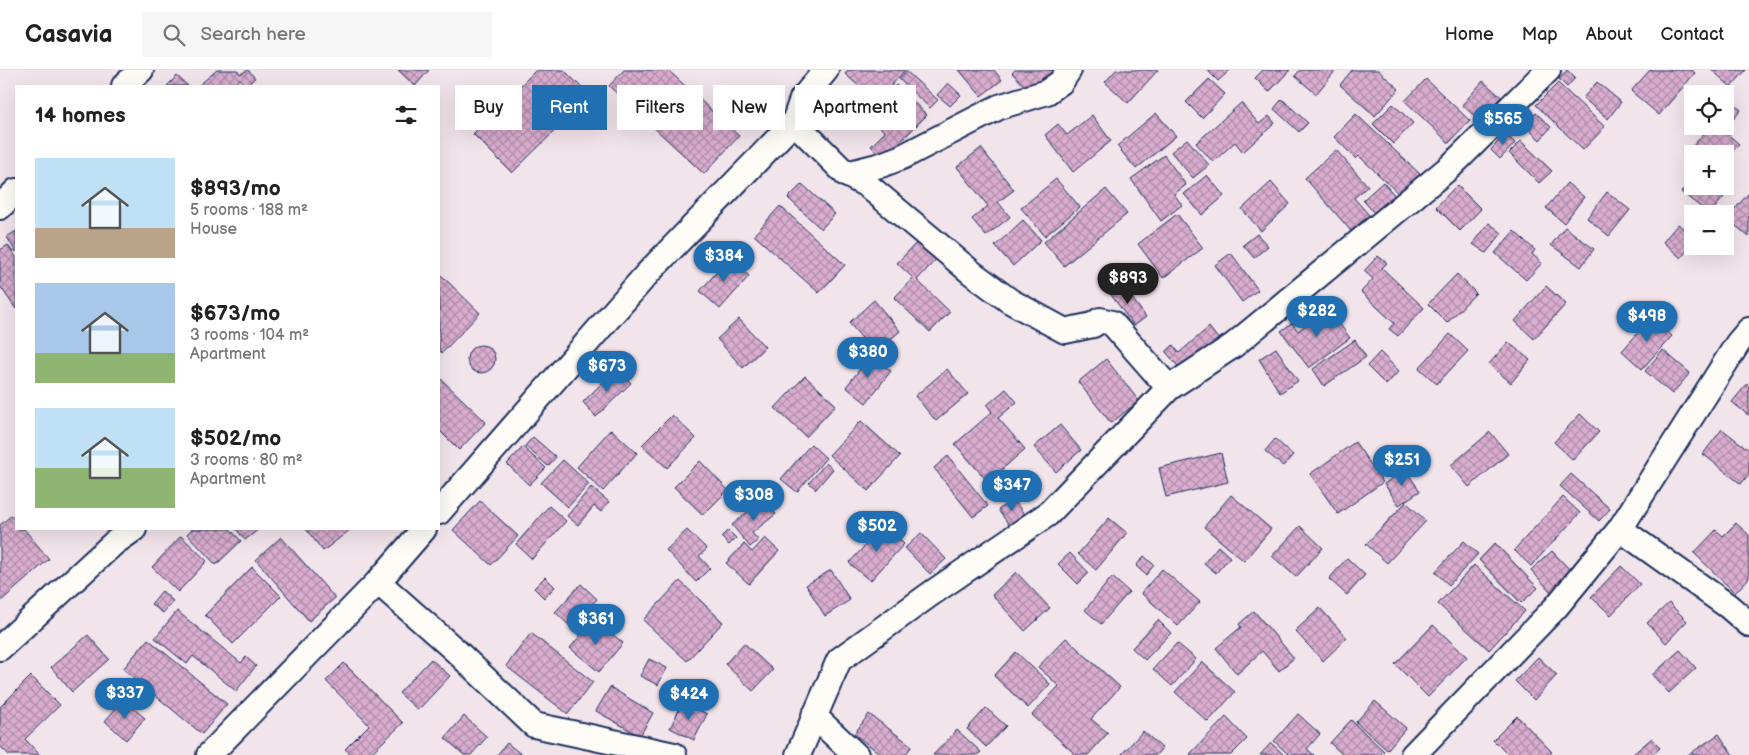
<!DOCTYPE html>
<html lang="en">
<head>
<meta charset="utf-8">
<style>
	body { margin:0; font-family:"Balsamiq Sans",sans-serif; background:#f6f6f6; color:#222; height:100vh; display:flex; flex-direction:column; font-size:19px; white-space:nowrap }
	* { box-sizing:border-box; margin:0 }
	p { font-size:16px; color:#767676 }
	.icon { flex:none; width:28px; height:28px; fill:none; stroke:currentColor; stroke-width:2; stroke-linecap:round; stroke-linejoin:round }
	.map { position:relative; flex:1; overflow:hidden }
	.drawer { position:absolute; left:15px; top:15px; width:425px; height:445px; display:flex; flex-direction:column; background:#fff; border-radius:0px; box-shadow:0 5px 20px #0002 }
	.drawer>* { flex:none }
	.top-card { position:absolute; left:455px; top:15px; width:475px; height:45px; display:flex; gap:10px }
	.controls { position:absolute; left:1684px; top:15px; display:grid; gap:10px }
	.controls a { display:grid; place-items:center; width:50px; height:50px; border-radius:0px; background:#fff; box-shadow:0 5px 20px #0002; font-size:25px }
	.price { position:absolute; translate:-50% -42px; padding:0 11px; border-radius:18px; background:#1f6fb2; color:#fff; font-size:16px; line-height:32px; filter:drop-shadow(0 1px 2px #0008) }
	.price::after { content:''; position:absolute; left:50%; top:30px; width:15px; height:11px; margin-left:-8px; background:inherit; clip-path:polygon(0 0,100% 0,50% 100%) }
	.price.selected { background:#222; color:#fff }
	ul { padding:0; list-style:none }
	li { display:flex; align-items:center; gap:15px; height:125px; padding:0 20px }
	li span { display:grid; place-items:center; flex:none; width:140px; height:100px; border-radius:0px; color:#555 }
	li>.icon { margin-inline-start:auto }
	span .icon { width:60px; height:60px; fill:#fffc; stroke-width:1 }
	li b { font-size:21px }
	h2 { display:flex; justify-content:space-between; align-items:center; height:60px; padding:0 20px; font-size:21px }
	.tag { padding:0 18px; border-radius:0px; background:#fff; box-shadow:0 5px 20px #0002; font-size:18px; line-height:45px }
	.tag.selected { background:#1f6fb2; color:#fff }
	header { display:flex; align-items:center; gap:30px; box-sizing:border-box; height:70px; padding:0 25px; background:#fff; border-bottom:1px solid #e0e0e0 }
	header strong { font-size:24px }
	nav { display:flex; gap:28px; margin-inline-start:auto; font-size:18px }
	.search { width:350px; height:45px; background:#f6f6f6; display:flex; align-items:center; gap:12px; box-sizing:border-box; padding:0 18px; border-radius:0px; color:#767676; font-size:19px }
	.map>svg:first-child { display:block }
	.building { fill:url(#building-cross-hatch); stroke:#1b2f5e }
	.lines { fill:none; stroke-linecap:round; stroke-linejoin:round }
	.minor-casing { stroke:#1b2f5e; stroke-width:28 }
	.minor { stroke:#fdfcf7; stroke-width:24 }
</style>
</head>
<body>
<header>
<strong>Casavia</strong>
<div class="search"><svg class="icon" aria-label="search" viewBox="0 0 24 24"><circle cx="10" cy="10" r="6"/><path d="M15 15l6 6"/></svg>Search here</div>
<nav><a>Home</a><a>Map</a><a>About</a><a>Contact</a></nav>
</header>
<div class="map">
<svg width="1749" height="685" viewBox="0 0 1749 685">
	<defs>
		<pattern id="building-cross-hatch" width="8" height="8" patternUnits="userSpaceOnUse" patternTransform="scale(1.25)"><rect width="8" height="8" fill="#daadcf"/><path d="M0 0l8 8M0 8l8-8" fill="none" stroke="#b08dab"/></pattern>
	</defs>
	<rect width="100%" height="100%" fill="#f2e4eb"/>
	<filter id="ink" filterUnits="userSpaceOnUse"><feTurbulence type="fractalNoise" baseFrequency=".02" numOctaves="2"/><feDisplacementMap in="SourceGraphic" scale="10" xChannelSelector="R" yChannelSelector="G"/><feConvolveMatrix kernelMatrix="1 2 1 2 8 2 1 2 1" color-interpolation-filters="sRGB"/></filter>
	<g filter="url(#ink)">
		<g class="building">
			<path d="M217,0H237L240,4L248,0L255,8L246,16L240,9L231,16H198Z"/>
			<path d="M398,0H429L415,16Z"/>
			<path d="M536,0H564L590,26L512,103L473,64Z"/>
			<path d="M624,0H668L739,66L704,104L609,16Z"/>
			<path d="M848,0H905L877,32L845,4Z"/>
			<path d="M959,0H994L1002,10L981,26Z"/>
			<path d="M1015,0H1054L1030,22L1012,3Z"/>
			<path d="M1116,0H1158L1128,33L1105,12Z"/>
			<path d="M1207,0H1230L1218,11Z"/>
			<path d="M1263,0H1290L1269,22L1255,8Z"/>
			<path d="M1300,0H1336L1316,24L1295,6Z"/>
			<path d="M1352,0H1378L1399,19L1375,46L1340,15Z"/>
			<path d="M1567,0L1575,8L1567,17L1559,9Z"/>
			<path d="M1650,0H1692L1695,3L1659,45L1631,21Z"/>
			<path d="M1712,0H1746L1731,17Z"/>
			<path d="M906,1L938,30L930,38L899,9Z"/>
			<path d="M177,6L188,16H167Z"/>
			<path d="M1209,9L1225,24L1202,48L1186,32Z"/>
			<path d="M1426,9L1470,51L1449,73L1405,31Z"/>
			<path d="M1483,11L1501,27L1480,51L1462,35Z"/>
			<path d="M1597,12L1621,32L1608,49L1583,28Z"/>
			<path d="M948,13L961,25L950,36L937,25Z"/>
			<path d="M1558,13L1605,57L1583,80L1536,35Z"/>
			<path d="M896,15L927,45L883,89L871,76L885,62L867,45Z"/>
			<path d="M1727,28L1741,40L1724,60L1720,56H1725V30Z"/>
			<path d="M1282,29L1308,53L1299,62L1274,39Z"/>
			<path d="M1241,33L1259,54L1269,46L1275,53L1243,82L1235,72L1213,92L1196,73Z"/>
			<path d="M1393,34L1413,53L1393,74L1373,54Z"/>
			<path d="M1156,43L1176,66L1136,99L1117,76Z"/>
			<path d="M1536,43L1551,57L1540,70L1524,55Z"/>
			<path d="M1356,44L1421,105L1401,126L1359,86L1356,89L1334,67Z"/>
			<path d="M1092,45L1111,71L1073,102L1045,65L1058,54L1067,65Z"/>
			<path d="M1710,56H1718L1739,74L1725,90V84H1699L1692,77Z"/>
			<path d="M1505,63L1515,73L1500,89L1491,80Z"/>
			<path d="M1187,69L1209,95L1193,108L1171,82Z"/>
			<path d="M1521,71L1552,101L1539,113L1509,83Z"/>
			<path d="M981,78L1014,120L998,132L1010,147L986,166L972,149L988,136L957,97Z"/>
			<path d="M1336,80L1368,116L1354,128L1369,145L1351,161L1305,108Z"/>
			<path d="M1164,85L1186,115L1174,124L1182,135L1161,151L1131,109Z"/>
			<path d="M1207,105L1224,126L1202,145L1184,124Z"/>
			<path d="M1692,108V116H1716L1726,124L1710,144L1681,122Z"/>
			<path d="M1056,109L1080,137L1045,166L1021,138Z"/>
			<path d="M1271,112L1290,134L1261,161L1242,139Z"/>
			<path d="M1383,112L1396,127L1376,145L1363,130Z"/>
			<path d="M1567,113L1584,127L1564,153L1546,138Z"/>
			<path d="M802,114L835,144L821,159L788,128Z"/>
			<path d="M1457,115L1481,139L1460,161L1436,137Z"/>
			<path d="M1106,119L1127,144L1064,196L1044,172Z"/>
			<path d="M1607,122L1630,140L1609,166L1587,148Z"/>
			<path d="M1748,124L1749,125V167L1727,148Z"/>
			<path d="M780,136L845,195L819,223L754,165Z"/>
			<path d="M1177,144L1203,178L1163,208L1138,174Z"/>
			<path d="M1023,150L1041,170L1013,196L995,176Z"/>
			<path d="M1489,153L1502,163L1486,183L1473,174Z"/>
			<path d="M1678,154L1692,166V174L1681,188L1663,172Z"/>
			<path d="M1565,157L1594,179L1581,197L1551,175Z"/>
			<path d="M16,161V182L7,167Z"/>
			<path d="M1514,161L1535,180L1532,184L1542,193L1526,210L1495,183Z"/>
			<path d="M1257,164L1268,176L1254,188L1243,175Z"/>
			<path d="M920,169L938,187L917,210L950,242L930,262L894,228L913,208L897,193Z"/>
			<path d="M8,175L16,187V239L0,216V180Z"/>
			<path d="M1231,183L1258,220L1242,232L1215,195Z"/>
			<path d="M1378,186L1387,193L1382,198L1424,238L1398,266L1389,259L1394,253L1361,222L1373,209L1364,201Z"/>
			<path d="M729,188L749,206L720,239L700,221Z"/>
			<path d="M439,203L480,243L442,283L439,280Z"/>
			<path d="M1457,204L1476,223L1447,253L1428,234Z"/>
			<path d="M1121,213L1146,247L1134,256L1109,222Z"/>
			<path d="M1546,216L1566,234L1534,269L1515,251Z"/>
			<path d="M874,230L900,261L875,283L849,253Z"/>
			<path d="M1328,238L1350,268L1309,298L1281,261L1292,253L1298,261Z"/>
			<path d="M1651,248L1672,266L1642,299L1622,281Z"/>
			<path d="M739,249L765,277L743,298L717,269Z"/>
			<path d="M1209,257L1219,270L1182,301L1166,282L1173,275L1179,283Z"/>
			<path d="M1450,264L1468,281L1437,314L1419,298Z"/>
			<path d="M1355,270L1366,287L1324,316L1313,299Z"/>
			<path d="M1508,272L1530,290L1511,313L1489,294Z"/>
			<circle cx="481" cy="289" r="14"/>
			<path d="M1276,278L1298,311L1280,323L1259,289Z"/>
			<path d="M1663,280L1690,303L1672,324L1645,301Z"/>
			<path d="M1380,282L1399,301L1386,315L1367,296Z"/>
			<path d="M871,285L891,301L866,333L846,317Z"/>
			<path d="M1106,289L1139,331L1111,353L1078,312Z"/>
			<path d="M616,299L631,313L596,347L583,332Z"/>
			<path d="M947,299L968,324L936,351L915,326Z"/>
			<path d="M805,306L836,335L806,367L775,338Z"/>
			<path d="M439,307L486,352L459,380L439,360Z"/>
			<path d="M1747,314L1749,316V343L1748,345L1732,332Z"/>
			<path d="M1006,319L1017,332L998,348L1025,379L988,412L955,374L992,342L987,335Z"/>
			<path d="M1580,344L1599,362L1573,390L1554,372Z"/>
			<path d="M672,345L696,368L667,398L642,375Z"/>
			<path d="M861,351L900,386L868,421L829,385Z"/>
			<path d="M1060,355L1081,380L1056,402L1034,377Z"/>
			<path d="M611,359L637,383L603,421L577,397Z"/>
			<path d="M1722,359L1749,380V404L1741,414L1703,384Z"/>
			<path d="M1490,362L1508,384L1469,417L1451,395Z"/>
			<path d="M533,367L556,387L548,396L525,376Z"/>
			<path d="M1275,369L1293,385L1283,396L1265,381Z"/>
			<path d="M1355,372L1383,412L1338,444L1310,404Z"/>
			<path d="M811,374L826,388L797,422L781,409Z"/>
			<path d="M523,377L546,398L529,415L507,394Z"/>
			<path d="M1221,383L1228,412L1166,427L1159,398Z"/>
			<path d="M948,386L988,436L973,447L934,398Z"/>
			<path d="M563,390L589,414L568,437L541,413Z"/>
			<path d="M700,391L728,420L703,445L674,417Z"/>
			<path d="M826,393L833,399L816,419L809,413Z"/>
			<path d="M1405,399L1420,421L1399,435L1384,414Z"/>
			<path d="M1571,404L1610,439L1599,451L1560,416Z"/>
			<path d="M591,417L609,432L601,442L594,436L578,455L567,446Z"/>
			<path d="M1231,425L1271,459L1244,491L1204,457Z"/>
			<path d="M1563,427L1580,443L1531,496L1514,480Z"/>
			<path d="M763,429L776,444L752,463L758,470L750,477L732,455Z"/>
			<path d="M1013,429L1025,445L1010,456L998,440Z"/>
			<path d="M480,431L518,466L491,495L453,460Z"/>
			<path d="M1406,432L1426,451L1387,493L1366,474Z"/>
			<path d="M549,436L566,451L532,489L516,474Z"/>
			<path d="M12,445L16,450V459H24L49,489L0,532V455Z"/>
			<path d="M1109,448L1127,463L1096,500L1078,484Z"/>
			<path d="M1736,453L1749,465V508L1735,523L1694,483L1716,460L1723,466Z"/>
			<path d="M884,455L904,474L870,511L849,493Z"/>
			<path d="M1300,456L1323,478L1296,507L1272,486Z"/>
			<path d="M192,459H230L241,471L216,495L187,464Z"/>
			<path d="M236,459H259L245,470Z"/>
			<path d="M306,459H351L323,481Z"/>
			<path d="M687,460L707,479L699,486L710,498L696,512L666,480Z"/>
			<path d="M728,460L736,468L729,475L721,467Z"/>
			<path d="M921,463L946,489L930,504L905,478Z"/>
			<path d="M181,466L207,491L178,522L152,497Z"/>
			<path d="M281,467L335,528L309,551L256,490Z"/>
			<path d="M765,468L779,481L749,514L726,493L744,474L752,482Z"/>
			<path d="M1464,471L1478,484L1449,515L1435,502Z"/>
			<path d="M1495,473L1538,518L1521,533L1479,490Z"/>
			<path d="M1218,476L1230,487L1216,503L1204,493Z"/>
			<path d="M1552,481L1572,502L1551,522L1531,500Z"/>
			<path d="M1070,483L1089,503L1078,514L1058,494Z"/>
			<path d="M1144,486L1154,495L1146,505L1136,496Z"/>
			<path d="M1347,488L1365,505L1347,525L1329,509Z"/>
			<path d="M1474,495L1525,541L1489,580L1438,534Z"/>
			<path d="M1621,496L1640,514L1611,545L1591,527Z"/>
			<path d="M252,497L281,526L233,574L205,545Z"/>
			<path d="M1162,499L1200,532L1178,556L1141,523Z"/>
			<path d="M831,500L850,530L825,546L806,515Z"/>
			<path d="M1016,502L1050,538L1025,561L992,525Z"/>
			<path d="M545,507L555,517L544,528L534,518Z"/>
			<path d="M1112,507L1129,522L1101,554L1085,540Z"/>
			<path d="M680,511L723,552L687,591L643,550Z"/>
			<path d="M581,514L597,529L571,557L555,542Z"/>
			<path d="M162,521L173,531L163,543L151,534Z"/>
			<path d="M1669,533L1687,551L1666,573L1647,553Z"/>
			<path d="M1320,538L1347,568L1323,591L1295,561Z"/>
			<path d="M177,541L241,593L246,587L256,596L236,621L193,586L187,594L155,568Z"/>
			<path d="M1254,541L1294,588L1279,601L1262,581L1237,604L1216,578L1241,557L1239,554Z"/>
			<path d="M594,549L623,573L599,602L570,578Z"/>
			<path d="M1158,550L1171,563L1145,590L1132,578Z"/>
			<path d="M1433,555L1467,587L1428,627L1395,594Z"/>
			<path d="M531,563L593,612L568,644L506,596Z"/>
			<path d="M88,565L109,589L72,622L51,597Z"/>
			<path d="M1066,568L1120,617L1091,649L1108,663L1088,685H1076L1032,645L1059,616L1038,597Z"/>
			<path d="M148,569L227,634L202,664L123,599Z"/>
			<path d="M744,573L773,600L753,621L725,594Z"/>
			<path d="M1177,573L1196,589L1172,616L1153,599Z"/>
			<path d="M1680,580L1696,598L1669,623L1652,605Z"/>
			<path d="M1016,582L1050,614L1028,638L994,606Z"/>
			<path d="M1538,587L1557,605L1534,630L1515,611Z"/>
			<path d="M431,589L450,606L418,640L399,623Z"/>
			<path d="M649,589L667,598L658,615L640,606Z"/>
			<path d="M1202,592L1235,622L1208,652L1175,622Z"/>
			<path d="M344,593L403,653L369,685H352L345,679L369,655L326,611Z"/>
			<path d="M31,606L60,635L25,669L40,685H9L0,676V637Z"/>
			<path d="M610,617L653,643L640,666L596,641Z"/>
			<path d="M123,630L145,648L126,670L105,651Z"/>
			<path d="M1375,631L1406,658L1387,680L1356,652Z"/>
			<path d="M683,632L707,644L694,670L670,658Z"/>
			<path d="M986,638L1006,656L986,677L967,659Z"/>
			<path d="M869,644L912,676L905,685H882L854,664Z"/>
			<path d="M1298,644L1320,664L1307,679L1314,685H1289L1274,671Z"/>
			<path d="M464,646L487,667L471,685H464L445,668Z"/>
			<path d="M1517,646L1552,682L1549,685H1508L1493,670Z"/>
			<path d="M1226,647L1247,669L1231,685H1191L1190,684Z"/>
			<path d="M1351,650L1384,681L1380,685H1343L1330,673Z"/>
			<path d="M957,660L981,682L977,685H933Z"/>
			<path d="M1143,661L1162,678L1156,685H1121Z"/>
			<path d="M1719,664L1733,685H1688Z"/>
			<path d="M1652,668L1660,678L1652,685H1632Z"/>
			<path d="M507,673L522,685H497Z"/>
			<path d="M1271,673L1284,685H1260Z"/>
		</g>
		<g class="lines">
			<defs>
				<g id="minor">
					<path d="M124,16L141,0"/>
					<path d="M794,52L846,104L881,95L902,87L999,37L1047,22L1061,12L1069,0"/>
					<path d="M846,104L867,115L972,203L1010,231L1065,261L1093,255L1100,250L1112,253L1169,318"/>
					<path d="M0,137L16,121"/>
					<path d="M439,442L647,204L794,52L802,29L826,0"/>
					<path d="M1620,459L1728,536L1749,554"/>
					<path d="M378,512L456,581L534,655L674,685"/>
					<path d="M0,578L114,473L134,459"/>
					<path d="M814,646L856,685"/>
					<path d="M209,685L378,512L424,459"/>
					<path d="M798,685L839,590L932,523L1048,444L1169,318L1234,275L1451,96L1548,0"/>
					<path d="M1413,685L1556,537L1620,459L1738,273L1749,260"/>
				</g>
			</defs>
			<use href="#minor" class="minor-casing"/>
			<use href="#minor" class="minor"/>
		</g>
	</g>
</svg>
<div class="controls">
<a><svg class="icon" aria-label="locate" viewBox="0 0 24 24"><circle cx="12" cy="12" r="6"/><path d="M12 2v4M12 18v4M2 12h4M18 12h4"/></svg></a>
<a>+</a>
<a>−</a>
</div>
<b class="price" style="left:1503px;top:76px">$565</b>
<b class="price" style="left:724px;top:213px">$384</b>
<b class="price selected" style="left:1128px;top:235px">$893</b>
<b class="price" style="left:1317px;top:268px">$282</b>
<b class="price" style="left:1647px;top:273px">$498</b>
<b class="price" style="left:868px;top:309px">$380</b>
<b class="price" style="left:607px;top:323px">$673</b>
<b class="price" style="left:1402px;top:417px">$251</b>
<b class="price" style="left:1012px;top:442px">$347</b>
<b class="price" style="left:754px;top:452px">$308</b>
<b class="price" style="left:877px;top:483px">$502</b>
<b class="price" style="left:596px;top:576px">$361</b>
<b class="price" style="left:125px;top:650px">$337</b>
<b class="price" style="left:689px;top:651px">$424</b>
<div class="top-card">
<a class="tag">Buy</a>
<a class="tag selected">Rent</a>
<a class="tag">Filters</a>
<a class="tag">New</a>
<a class="tag">Apartment</a>
</div>
<section class="drawer">
<h2>14 homes<svg class="icon" aria-label="filters" viewBox="0 0 24 24"><path d="M4 7h16M4 17h16"/><circle cx="9" cy="7" r="2"/><circle cx="15" cy="17" r="2"/></svg></h2>
<ul>
<li><span style="background:linear-gradient(#bfe0f5 70%,#b9a48a 0)"><svg class="icon" aria-label="home" viewBox="0 0 24 24"><path d="M3 11l9-7 9 7M6 9v11h12V9"/></svg></span><div><b>$893/mo</b><p>5 rooms · 188 m²</p><p>House</p></div></li>
<li><span style="background:linear-gradient(#a9c7e8 70%,#8fb573 0)"><svg class="icon" aria-label="home" viewBox="0 0 24 24"><path d="M3 11l9-7 9 7M6 9v11h12V9"/></svg></span><div><b>$673/mo</b><p>3 rooms · 104 m²</p><p>Apartment</p></div></li>
<li><span style="background:linear-gradient(#bfe0f5 60%,#8fb573 0)"><svg class="icon" aria-label="home" viewBox="0 0 24 24"><path d="M3 11l9-7 9 7M6 9v11h12V9"/></svg></span><div><b>$502/mo</b><p>3 rooms · 80 m²</p><p>Apartment</p></div></li>
</ul>
</section>
</div>
</body>
</html>
